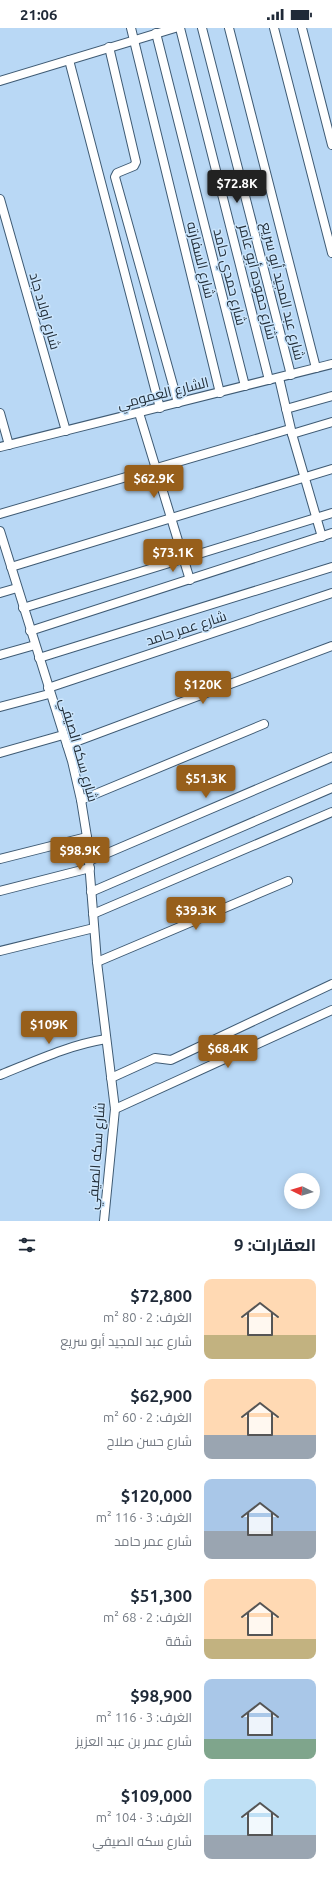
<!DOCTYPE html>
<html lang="ar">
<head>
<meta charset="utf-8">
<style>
	body { margin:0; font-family:Ubuntu,Cairo,sans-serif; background:#f6f6f7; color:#1f2937; direction:rtl; height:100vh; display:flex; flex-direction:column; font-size:15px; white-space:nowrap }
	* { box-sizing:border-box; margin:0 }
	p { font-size:13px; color:#747a83 }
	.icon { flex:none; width:22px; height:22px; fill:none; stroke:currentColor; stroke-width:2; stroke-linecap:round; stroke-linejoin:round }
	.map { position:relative; height:1193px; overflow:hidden; direction:ltr }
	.details { display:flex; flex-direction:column; background:#fff; flex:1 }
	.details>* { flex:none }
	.needle { width:26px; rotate:275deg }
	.tools { position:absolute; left:284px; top:1145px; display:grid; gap:8px }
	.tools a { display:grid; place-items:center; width:36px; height:36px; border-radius:50%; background:#fff; box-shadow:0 2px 10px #0003; font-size:20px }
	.price { position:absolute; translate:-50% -34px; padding:0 9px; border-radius:4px; background:#975f1b; color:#fff; font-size:13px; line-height:26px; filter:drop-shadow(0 1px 2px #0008) }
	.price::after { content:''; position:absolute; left:50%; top:24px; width:12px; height:9px; margin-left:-6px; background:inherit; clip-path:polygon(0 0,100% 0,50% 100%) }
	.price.selected { background:#222; color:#fff }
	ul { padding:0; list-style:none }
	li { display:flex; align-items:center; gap:12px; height:100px; padding:0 16px }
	li span { display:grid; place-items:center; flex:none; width:112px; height:80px; border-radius:8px; color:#555 }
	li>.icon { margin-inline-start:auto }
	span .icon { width:48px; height:48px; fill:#fffc; stroke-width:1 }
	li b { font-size:17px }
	h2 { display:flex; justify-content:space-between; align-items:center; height:48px; padding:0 16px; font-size:17px }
	.status { display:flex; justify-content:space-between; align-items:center; height:28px; padding:0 20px; background:#fff; direction:ltr }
	.status svg { height:11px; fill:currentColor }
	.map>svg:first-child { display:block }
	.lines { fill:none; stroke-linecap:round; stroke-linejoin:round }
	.minor-casing { stroke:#3f5b74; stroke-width:10 }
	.minor { stroke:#fff; stroke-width:8 }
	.labels { text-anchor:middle; stroke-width:3; stroke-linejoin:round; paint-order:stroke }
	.street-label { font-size:14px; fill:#232f3a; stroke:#cbe5fc }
</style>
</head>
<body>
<div class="status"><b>21:06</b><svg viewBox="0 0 49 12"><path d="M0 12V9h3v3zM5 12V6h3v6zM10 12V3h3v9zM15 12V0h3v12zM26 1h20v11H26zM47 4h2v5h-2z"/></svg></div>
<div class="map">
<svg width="332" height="1193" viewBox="0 0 332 1193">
	<rect width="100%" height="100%" fill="#b9d8f5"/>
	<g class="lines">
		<defs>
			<g id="minor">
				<path d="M131,0L220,365"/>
				<path d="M180,0L269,352"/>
				<path d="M202,0L291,347"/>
				<path d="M229,0L316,340"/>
				<path d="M274,0L332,225"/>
				<path d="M302,0L332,117"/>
				<path d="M156,5L245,358"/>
				<path d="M109,19L136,134L134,138L117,145L115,149L178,375"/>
				<path d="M69,32L160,380"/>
				<path d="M0,53L175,0"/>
				<path d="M0,171L66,403"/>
				<path d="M279,350L292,406L322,509"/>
				<path d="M286,381L332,368"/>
				<path d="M0,385L9,417"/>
				<path d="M139,385L190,552"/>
				<path d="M292,406L332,394"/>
				<path d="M0,419L332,336"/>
				<path d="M0,486L290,401"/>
				<path d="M0,503L72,733L81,772L87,809L97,934L115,1081L104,1193"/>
				<path d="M11,539L332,441"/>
				<path d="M0,565L17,560"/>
				<path d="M23,580L332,485"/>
				<path d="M30,603L332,505"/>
				<path d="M0,627L35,617"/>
				<path d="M39,630L332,539"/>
				<path d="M48,660L332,565"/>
				<path d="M0,679L49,666"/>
				<path d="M67,717L332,618"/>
				<path d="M0,725L63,707"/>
				<path d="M81,772L264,696"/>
				<path d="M0,831L87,809"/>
				<path d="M89,833L332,729"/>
				<path d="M0,863L90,840"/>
				<path d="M91,864L332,760"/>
				<path d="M93,886L332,784"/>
				<path d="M0,923L94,900"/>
				<path d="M97,934L288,853"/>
				<path d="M0,1047C35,1033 69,1017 106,1011"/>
				<path d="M111,1050L155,1030L171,1032L332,956"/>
				<path d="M115,1081L332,982"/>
			</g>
		</defs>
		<use href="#minor" class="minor-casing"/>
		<use href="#minor" class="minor"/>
	</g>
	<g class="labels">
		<g class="street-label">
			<text transform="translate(201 232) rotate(76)" y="5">شارع السفارته</text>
			<text transform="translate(230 249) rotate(76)" y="5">شارع حمدي حامد</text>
			<text transform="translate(258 254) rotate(76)" y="5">شارع حموده أبو عامر</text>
			<text transform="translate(283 263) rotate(76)" y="5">شارع عبد المجيد أبو سريع</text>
			<text transform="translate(45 283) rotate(74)" y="5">شارع اولاد جاد</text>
			<text transform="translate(163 365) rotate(-14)" y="5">الشارع العمومي</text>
			<text transform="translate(186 600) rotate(-18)" y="5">شارع عمر حامد</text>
			<text transform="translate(79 722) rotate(74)" y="5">شارع سكه الصيفي</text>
			<text transform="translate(96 1128) rotate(-86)" y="5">شارع سكه الصيفي</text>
		</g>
	</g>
</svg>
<div class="tools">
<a><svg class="needle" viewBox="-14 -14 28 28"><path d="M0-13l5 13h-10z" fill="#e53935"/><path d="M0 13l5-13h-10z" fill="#747a83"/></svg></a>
</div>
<b class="price selected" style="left:237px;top:176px">$72.8K</b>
<b class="price" style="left:154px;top:471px">$62.9K</b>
<b class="price" style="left:173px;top:545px">$73.1K</b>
<b class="price" style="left:203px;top:677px">$120K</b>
<b class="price" style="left:206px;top:771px">$51.3K</b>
<b class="price" style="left:80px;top:843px">$98.9K</b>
<b class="price" style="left:196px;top:903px">$39.3K</b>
<b class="price" style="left:49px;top:1017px">$109K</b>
<b class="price" style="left:228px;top:1041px">$68.4K</b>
</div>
<section class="details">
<h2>العقارات: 9<svg class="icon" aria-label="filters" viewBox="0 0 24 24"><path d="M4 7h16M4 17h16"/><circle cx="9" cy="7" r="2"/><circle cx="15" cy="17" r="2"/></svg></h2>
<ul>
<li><span style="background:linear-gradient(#ffd9b3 70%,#c2b280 0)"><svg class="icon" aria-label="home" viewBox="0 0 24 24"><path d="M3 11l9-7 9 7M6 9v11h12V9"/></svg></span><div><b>$72,800</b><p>الغرف: 2 · 80 m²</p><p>شارع عبد المجيد أبو سريع</p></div></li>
<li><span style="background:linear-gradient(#ffd9b3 70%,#9aa5b1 0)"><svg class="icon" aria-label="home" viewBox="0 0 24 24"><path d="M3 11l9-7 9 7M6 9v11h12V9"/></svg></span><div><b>$62,900</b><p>الغرف: 2 · 60 m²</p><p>شارع حسن صلاح</p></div></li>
<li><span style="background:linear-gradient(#a9c7e8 65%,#9aa5b1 0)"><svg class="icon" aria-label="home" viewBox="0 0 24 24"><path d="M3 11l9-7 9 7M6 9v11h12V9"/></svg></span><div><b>$120,000</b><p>الغرف: 3 · 116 m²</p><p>شارع عمر حامد</p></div></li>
<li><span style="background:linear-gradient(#ffd9b3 75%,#c2b280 0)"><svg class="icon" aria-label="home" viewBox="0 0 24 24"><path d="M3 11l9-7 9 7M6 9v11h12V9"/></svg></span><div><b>$51,300</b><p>الغرف: 2 · 68 m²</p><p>شقة</p></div></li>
<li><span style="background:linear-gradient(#a9c7e8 75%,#7fa58c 0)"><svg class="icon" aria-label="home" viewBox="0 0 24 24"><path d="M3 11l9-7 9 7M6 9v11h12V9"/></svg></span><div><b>$98,900</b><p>الغرف: 3 · 116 m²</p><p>شارع عمر بن عبد العزيز</p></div></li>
<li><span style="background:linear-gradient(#bfe0f5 70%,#9aa5b1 0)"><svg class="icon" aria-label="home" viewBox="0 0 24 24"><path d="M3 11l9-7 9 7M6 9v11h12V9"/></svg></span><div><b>$109,000</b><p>الغرف: 3 · 104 m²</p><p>شارع سكه الصيفي</p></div></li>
</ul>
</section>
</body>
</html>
